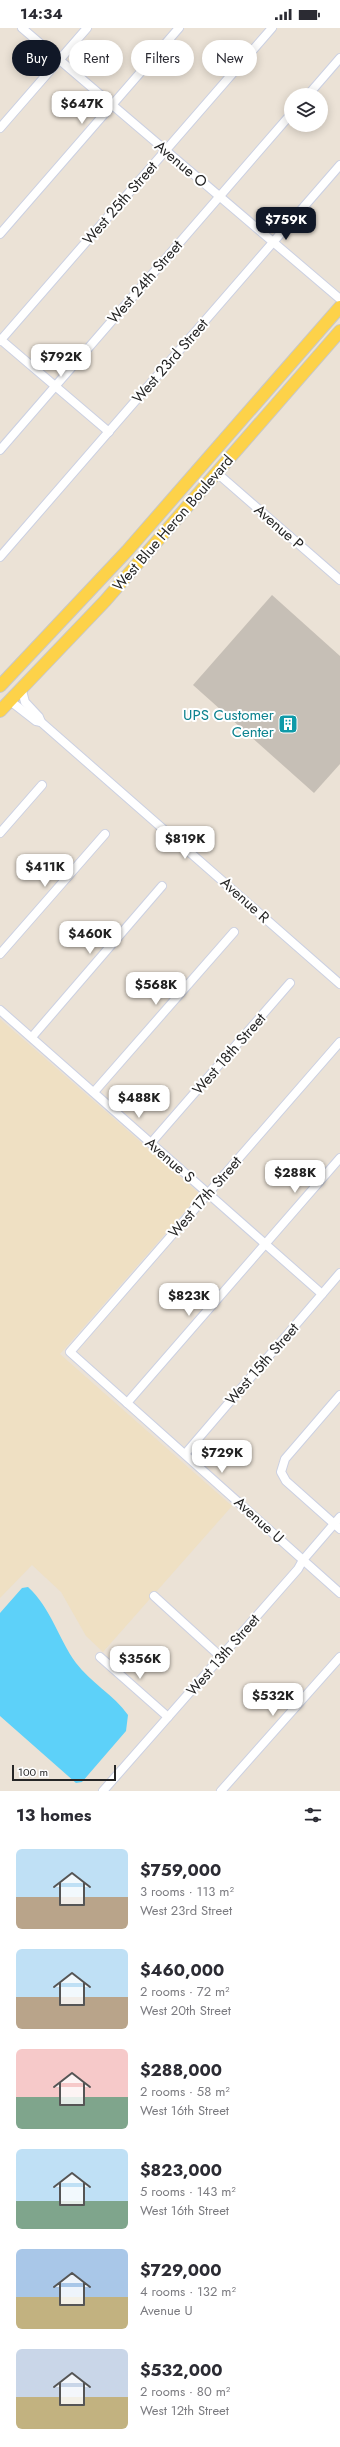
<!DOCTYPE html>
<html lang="en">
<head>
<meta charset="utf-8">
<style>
	body { margin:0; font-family:Jost,sans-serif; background:#f7f7f7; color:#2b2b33; height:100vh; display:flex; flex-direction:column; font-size:15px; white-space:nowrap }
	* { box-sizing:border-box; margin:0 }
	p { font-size:13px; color:#7c7c81 }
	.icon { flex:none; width:22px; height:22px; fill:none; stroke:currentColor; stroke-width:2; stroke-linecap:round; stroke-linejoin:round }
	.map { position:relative; height:1763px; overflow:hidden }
	.sheet { display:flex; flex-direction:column; background:#fff; flex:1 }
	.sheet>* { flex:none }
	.banner { position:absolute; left:12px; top:12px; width:316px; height:36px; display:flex; gap:8px }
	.fabs { position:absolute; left:284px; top:60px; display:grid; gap:8px }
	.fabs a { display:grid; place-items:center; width:44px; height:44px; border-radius:50%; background:#fff; box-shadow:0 2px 10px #0003; font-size:20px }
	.scale { position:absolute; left:12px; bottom:10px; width:104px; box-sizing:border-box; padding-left:4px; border:2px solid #262626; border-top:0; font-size:11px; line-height:14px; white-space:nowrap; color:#262626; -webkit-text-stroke:3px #fff; paint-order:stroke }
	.price { position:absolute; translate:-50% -34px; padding:0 9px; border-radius:8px; background:#fff; color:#222; font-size:13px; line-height:26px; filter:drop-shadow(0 1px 2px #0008) }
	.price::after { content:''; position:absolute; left:50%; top:24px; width:12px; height:9px; margin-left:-6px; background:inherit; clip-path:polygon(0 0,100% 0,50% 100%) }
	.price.active { background:#111827; color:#fff }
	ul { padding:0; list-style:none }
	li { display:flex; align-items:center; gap:12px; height:100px; padding:0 16px }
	li span { display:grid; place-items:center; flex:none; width:112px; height:80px; border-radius:6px; color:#555 }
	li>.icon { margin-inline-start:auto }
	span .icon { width:48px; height:48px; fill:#fffc; stroke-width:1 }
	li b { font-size:17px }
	h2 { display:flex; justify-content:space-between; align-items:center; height:48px; padding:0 16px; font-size:17px }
	.chip { padding:0 14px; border-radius:18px; background:#fff; box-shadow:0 2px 10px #0003; font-size:14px; line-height:36px }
	.chip.active { background:#111827; color:#fff }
	.status { display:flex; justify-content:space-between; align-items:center; height:28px; padding:0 20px; background:#fff; direction:ltr }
	.status svg { height:11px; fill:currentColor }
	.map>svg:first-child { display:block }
	.education { fill:#efe0c3 }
	.water { fill:#5dd1f9 }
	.building { fill:#c6bfb6 }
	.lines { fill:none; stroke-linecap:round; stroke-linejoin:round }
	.minor-casing { stroke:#cbd0e2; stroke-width:10 }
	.primary-casing { stroke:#c7c7c7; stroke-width:14 }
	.minor { stroke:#fff; stroke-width:8 }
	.primary { stroke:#fdd249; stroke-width:12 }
	.labels { text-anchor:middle; stroke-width:4; stroke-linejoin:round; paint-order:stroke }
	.street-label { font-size:15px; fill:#262626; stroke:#fff }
	.culture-label { font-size:15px; fill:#0d838f; stroke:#fff; text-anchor:end }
</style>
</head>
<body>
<div class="status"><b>14:34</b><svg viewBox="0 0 49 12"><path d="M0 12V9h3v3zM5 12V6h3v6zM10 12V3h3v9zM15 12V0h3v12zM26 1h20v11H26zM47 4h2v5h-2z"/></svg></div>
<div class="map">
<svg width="340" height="1763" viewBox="0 0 340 1763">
	<rect width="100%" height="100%" fill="#ebe2d6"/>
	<path class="education" d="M0,991L200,1166L60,1326L232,1478L103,1624L86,1608L61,1564L32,1537L0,1570Z"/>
	<path class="water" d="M28,1559C51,1580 58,1610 76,1635C90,1654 114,1667 128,1687L126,1703L82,1754L76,1755L0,1688V1585L22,1560Z"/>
	<path class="building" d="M272,567L340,628V736L314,765L193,657Z"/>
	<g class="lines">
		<defs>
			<g id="minor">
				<path d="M22,0L340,271"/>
				<path d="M308,67L340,30"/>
				<path d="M0,100L87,0"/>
				<path d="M0,206L179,0"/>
				<path d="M0,311L109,404"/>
				<path d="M0,313L272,0"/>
				<path d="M0,422L291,86"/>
				<path d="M217,445L340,552"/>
				<path d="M0,529L340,137"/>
				<path d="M21,659L25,674L39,689L41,694"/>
				<path d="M9,672L36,693L41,694L340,956"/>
				<path d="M0,805L42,757"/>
				<path d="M0,926L105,806"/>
				<path d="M0,982L322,1266"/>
				<path d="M32,1009L162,858"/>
				<path d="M340,1014L70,1324L340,1565"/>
				<path d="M94,1064L234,904"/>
				<path d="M151,1115L290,955"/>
				<path d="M340,1367L285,1431L281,1444L286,1453L340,1501"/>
				<path d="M127,1375L340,1130"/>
				<path d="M185,1426L340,1245"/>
				<path d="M154,1568L221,1629"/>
				<path d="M100,1629L168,1689"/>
				<path d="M103,1763L298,1541L303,1532L340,1489"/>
				<path d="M221,1763L340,1629"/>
			</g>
			<g id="primary">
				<path d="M0,658L127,523L340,279"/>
				<path d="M0,683L105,573L340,303"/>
			</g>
		</defs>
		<use href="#minor" class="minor-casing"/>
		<use href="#primary" class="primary-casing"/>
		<use href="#minor" class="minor"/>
		<use href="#primary" class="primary"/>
	</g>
	<defs>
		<symbol id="building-square" viewBox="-11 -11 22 22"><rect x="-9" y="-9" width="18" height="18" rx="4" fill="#0f9aa8" stroke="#fff"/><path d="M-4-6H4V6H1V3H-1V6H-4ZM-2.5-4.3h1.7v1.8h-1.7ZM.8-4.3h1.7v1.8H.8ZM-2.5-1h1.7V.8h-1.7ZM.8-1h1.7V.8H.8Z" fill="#fff"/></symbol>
	</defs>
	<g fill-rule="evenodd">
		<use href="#building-square" x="277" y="685" width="22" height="22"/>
	</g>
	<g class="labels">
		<g class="street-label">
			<text transform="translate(181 136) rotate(40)" y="5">Avenue O</text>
			<text transform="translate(120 175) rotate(-49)" y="5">West 25th Street</text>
			<text transform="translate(145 254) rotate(-49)" y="5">West 24th Street</text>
			<text transform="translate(170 333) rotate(-49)" y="5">West 23rd Street</text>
			<text transform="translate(173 495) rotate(-49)" y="5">West Blue Heron Boulevard</text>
			<text transform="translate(279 499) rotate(41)" y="5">Avenue P</text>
			<text transform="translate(245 872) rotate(42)" y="5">Avenue R</text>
			<text transform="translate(229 1026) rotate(-49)" y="5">West 18th Street</text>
			<text transform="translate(170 1132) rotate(41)" y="5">Avenue S</text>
			<text transform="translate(205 1169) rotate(-49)" y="5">West 17th Street</text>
			<text transform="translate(262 1336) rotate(-49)" y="5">West 15th Street</text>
			<text transform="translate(259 1492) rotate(42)" y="5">Avenue U</text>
			<text transform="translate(223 1627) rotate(-49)" y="5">West 13th Street</text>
		</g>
		<g class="culture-label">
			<text x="274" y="692">UPS Customer<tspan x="274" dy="17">Center</tspan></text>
		</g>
	</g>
</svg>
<div class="fabs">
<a><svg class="icon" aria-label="layers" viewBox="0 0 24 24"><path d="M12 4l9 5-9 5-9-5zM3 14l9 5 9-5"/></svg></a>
</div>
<div class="scale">100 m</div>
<b class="price" style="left:82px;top:97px">$647K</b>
<b class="price active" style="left:286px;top:213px">$759K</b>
<b class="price" style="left:61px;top:350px">$792K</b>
<b class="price" style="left:185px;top:832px">$819K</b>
<b class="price" style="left:45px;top:860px">$411K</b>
<b class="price" style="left:90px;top:927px">$460K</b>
<b class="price" style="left:156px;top:978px">$568K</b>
<b class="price" style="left:139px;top:1091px">$488K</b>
<b class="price" style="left:295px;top:1166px">$288K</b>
<b class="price" style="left:189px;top:1289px">$823K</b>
<b class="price" style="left:222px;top:1446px">$729K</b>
<b class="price" style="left:140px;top:1652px">$356K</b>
<b class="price" style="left:273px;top:1689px">$532K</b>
<div class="banner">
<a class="chip active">Buy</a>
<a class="chip">Rent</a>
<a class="chip">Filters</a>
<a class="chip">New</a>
</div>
</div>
<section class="sheet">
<h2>13 homes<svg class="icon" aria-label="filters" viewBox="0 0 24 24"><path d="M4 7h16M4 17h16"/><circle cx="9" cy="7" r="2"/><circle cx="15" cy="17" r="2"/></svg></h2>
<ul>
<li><span style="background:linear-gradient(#bfe0f5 60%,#b9a48a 0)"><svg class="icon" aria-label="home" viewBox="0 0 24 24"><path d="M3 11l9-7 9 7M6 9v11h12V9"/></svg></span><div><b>$759,000</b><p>3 rooms · 113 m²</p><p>West 23rd Street</p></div></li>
<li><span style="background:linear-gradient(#bfe0f5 60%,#b9a48a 0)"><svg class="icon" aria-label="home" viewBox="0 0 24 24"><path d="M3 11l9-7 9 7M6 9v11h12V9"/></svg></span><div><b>$460,000</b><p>2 rooms · 72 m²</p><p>West 20th Street</p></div></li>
<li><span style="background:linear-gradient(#f6c9c9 60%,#7fa58c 0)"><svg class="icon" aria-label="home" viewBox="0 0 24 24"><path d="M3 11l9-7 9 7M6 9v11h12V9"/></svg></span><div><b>$288,000</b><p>2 rooms · 58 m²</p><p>West 16th Street</p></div></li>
<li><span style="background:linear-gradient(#bfe0f5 65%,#7fa58c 0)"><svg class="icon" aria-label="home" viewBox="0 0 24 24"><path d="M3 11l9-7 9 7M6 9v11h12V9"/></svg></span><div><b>$823,000</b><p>5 rooms · 143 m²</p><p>West 16th Street</p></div></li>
<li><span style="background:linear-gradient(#a9c7e8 60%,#c2b280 0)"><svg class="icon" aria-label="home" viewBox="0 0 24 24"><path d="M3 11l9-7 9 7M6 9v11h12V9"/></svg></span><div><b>$729,000</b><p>4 rooms · 132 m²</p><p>Avenue U</p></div></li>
<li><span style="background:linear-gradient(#c9d6e8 60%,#c2b280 0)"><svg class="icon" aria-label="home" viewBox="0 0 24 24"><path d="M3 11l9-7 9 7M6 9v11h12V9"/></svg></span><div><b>$532,000</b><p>2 rooms · 80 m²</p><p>West 12th Street</p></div></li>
</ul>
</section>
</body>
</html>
